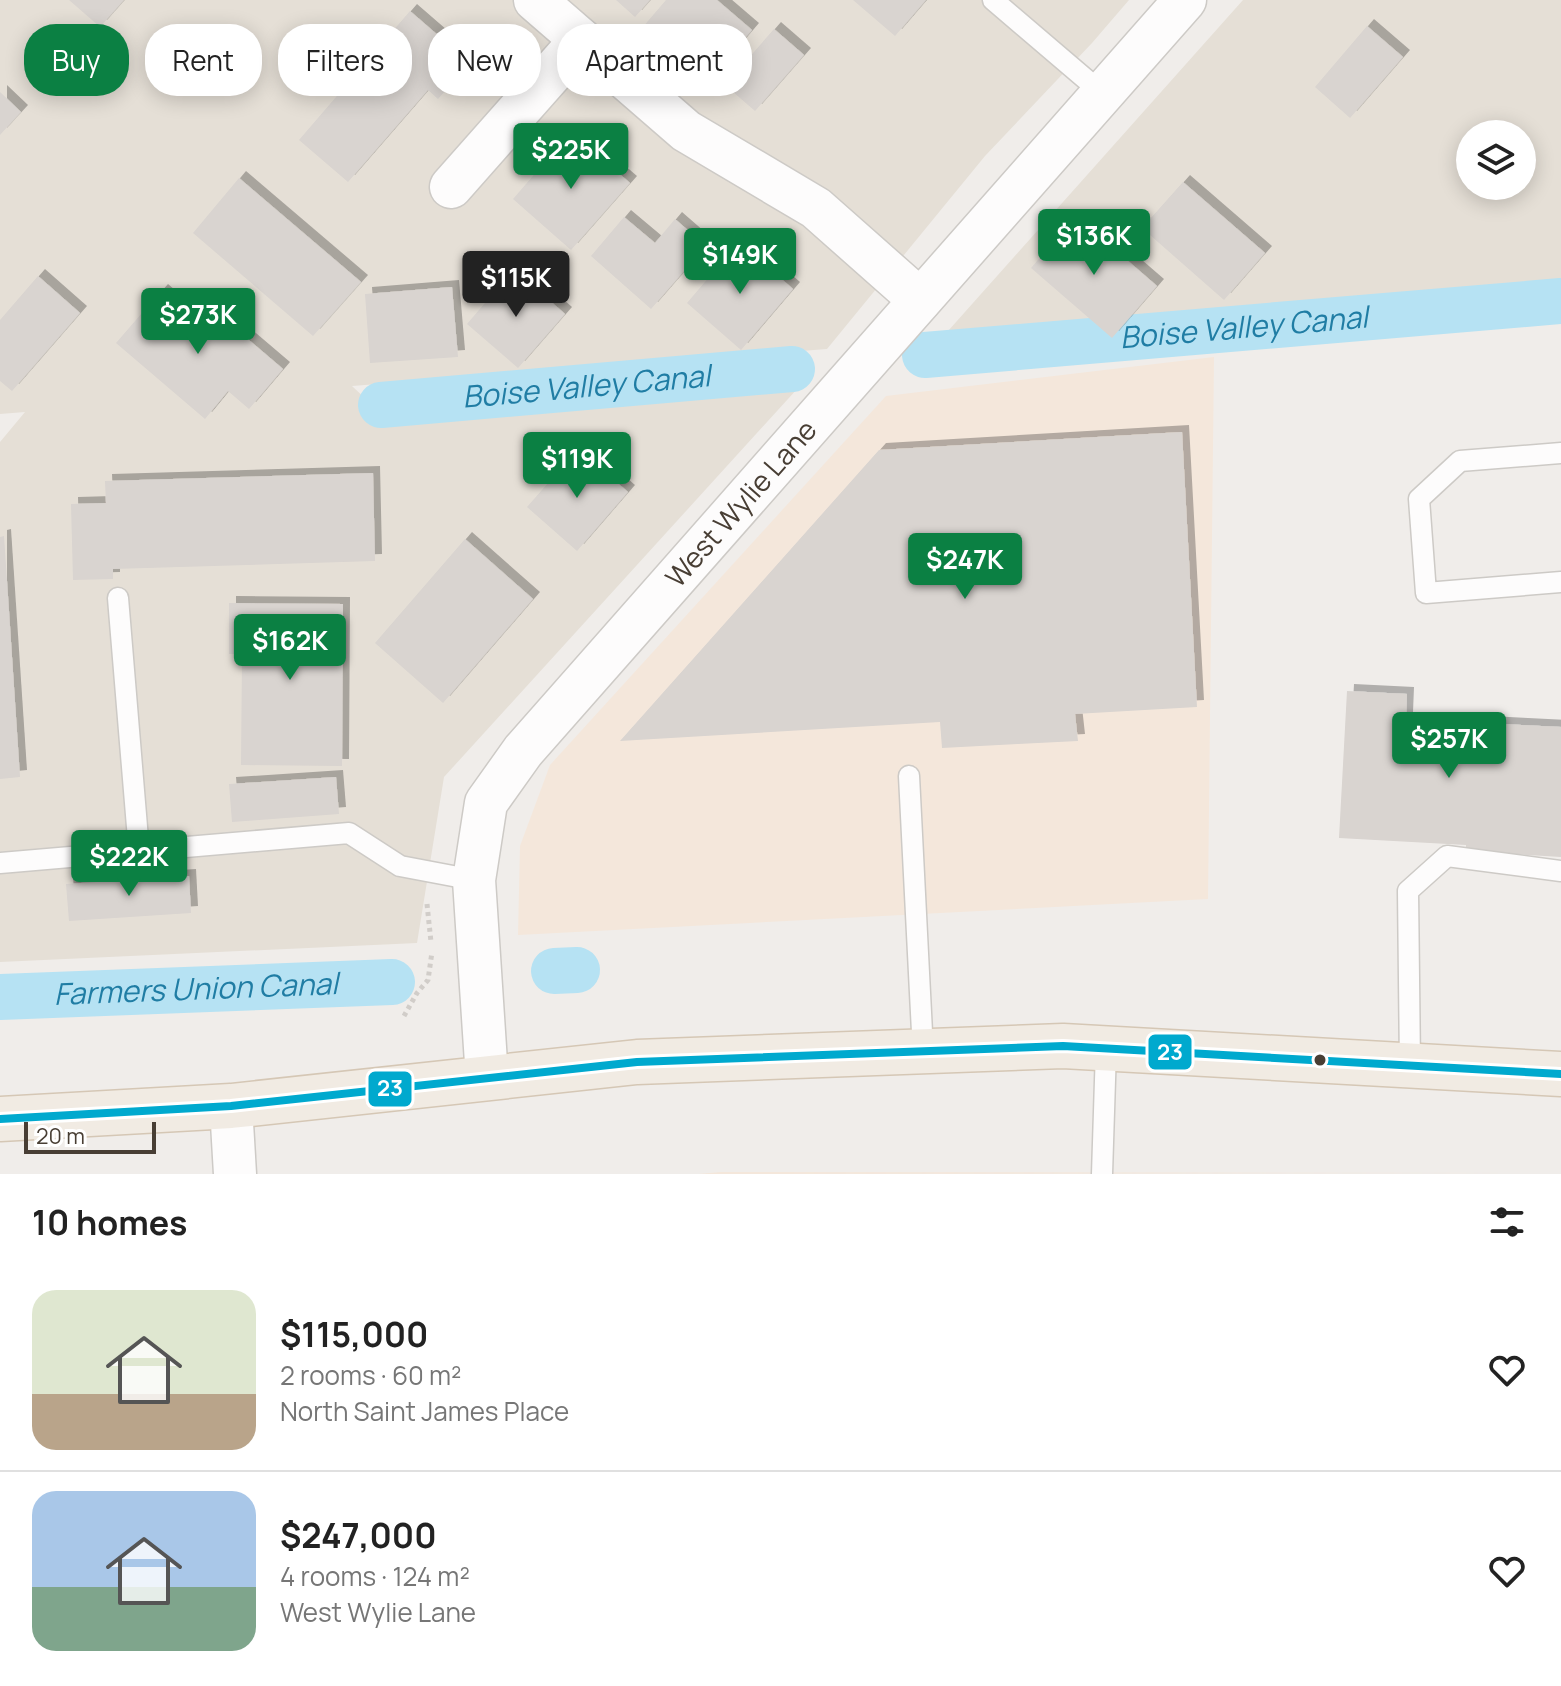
<!DOCTYPE html>
<html lang="en">
<head>
<meta charset="utf-8">
<style>
	body { margin:0; font-family:Manrope,sans-serif; background:#f6f6f6; color:#222; height:100vh; display:flex; flex-direction:column; font-size:30px; white-space:nowrap }
	* { box-sizing:border-box; margin:0 }
	p { font-size:26px; color:#767676 }
	.icon { flex:none; width:44px; height:44px; fill:none; stroke:currentColor; stroke-width:2; stroke-linecap:round; stroke-linejoin:round }
	.map { position:relative; height:1174px; overflow:hidden }
	.drawer { display:flex; flex-direction:column; background:#fff; flex:1 }
	.drawer>* { flex:none }
	.banner { position:absolute; left:24px; top:24px; width:800px; height:72px; display:flex; gap:16px }
	.buttons { position:absolute; left:1456px; top:120px; display:grid; gap:16px }
	.buttons a { display:grid; place-items:center; width:80px; height:80px; border-radius:50%; background:#fff; box-shadow:0 4px 20px #0003; font-size:40px }
	.scale { position:absolute; left:24px; bottom:20px; width:132px; box-sizing:border-box; padding-left:8px; border:4px solid #483e34; border-top:0; font-size:22px; line-height:28px; white-space:nowrap; color:#483e34; -webkit-text-stroke:6px #fff; paint-order:stroke }
	.price { position:absolute; translate:-50% -68px; padding:0 18px; border-radius:8px; background:#0b8043; color:#fff; font-size:26px; line-height:52px; filter:drop-shadow(0 2px 4px #0008) }
	.price::after { content:''; position:absolute; left:50%; top:48px; width:24px; height:18px; margin-left:-12px; background:inherit; clip-path:polygon(0 0,100% 0,50% 100%) }
	.price.selected { background:#222; color:#fff }
	ul { padding:0; list-style:none }
	li { display:flex; align-items:center; gap:24px; height:200px; padding:0 32px }
	li+li { border-top:2px solid #e0e0e0 }
	li span { display:grid; place-items:center; flex:none; width:224px; height:160px; border-radius:24px; color:#555 }
	li>.icon { margin-inline-start:auto }
	span .icon { width:96px; height:96px; fill:#fffc; stroke-width:1 }
	li b { font-size:34px }
	h2 { display:flex; justify-content:space-between; align-items:center; height:96px; padding:0 32px; font-size:34px }
	.tag { padding:0 28px; border-radius:32px; background:#fff; box-shadow:0 4px 20px #0003; font-size:28px; line-height:72px }
	.tag.selected { background:#0b8043; color:#fff }
	.map>svg:first-child { display:block }
	.residential { fill:#e5dfd6; fill-rule:evenodd }
	.commercial { fill:#f4e7db }
	.lines { fill:none; stroke-linecap:round; stroke-linejoin:round }
	.canal { stroke:#b6e2f3; stroke-width:46 }
	.building { fill:#d9d4d0; filter:url(#shadow) }
	.service-casing { stroke:#cdcac6; stroke-width:23 }
	.minor-casing { stroke:#cdcac6; stroke-width:45 }
	.primary-casing { stroke:#d5c7b5; stroke-width:47 }
	.path { stroke:#d1cdc9; stroke-width:5; stroke-dasharray:4 4; stroke-linecap:butt }
	.service { stroke:#fdfcfc; stroke-width:20 }
	.minor { stroke:#fdfcfc; stroke-width:42 }
	.primary { stroke:#f1ebe3; stroke-width:44 }
	.bus-1-casing { stroke:#fff; stroke-width:14 }
	.bus-1 { stroke:#00a9ce; stroke-width:8 }
	.bus-dot { fill:#483e34; stroke:#fff; stroke-width:3 }
	.labels { text-anchor:middle; stroke-width:7; stroke-linejoin:round; paint-order:stroke }
	.street-label { font-size:28px; fill:#483e34; stroke:#fff }
	.water-label { font-size:30px; font-style:italic; fill:#207da4; stroke:#fff }
	.line-badge { stroke:#fff; stroke-width:3 }
	.badge-label { font-size:22px; text-anchor:middle; font-weight:bold; fill:#fff }
</style>
</head>
<body>
<div class="map">
<svg width="1561" height="1174" viewBox="0 0 1561 1174">
	<defs>
		<filter id="shadow"><feDropShadow dx="7" dy="-7" stdDeviation="0" flood-color="#0004"/></filter>
	</defs>
	<rect width="100%" height="100%" fill="#f0edea"/>
	<g class="residential">
		<path d="M0,0H1129L1092,43L985,156L827,349L352,386L386,418L798,388L444,777L417,943L0,962V442L25,412L0,414Z"/>
		<path d="M1243,0H1561V291L940,340ZM1470,134H1522V186H1470Z"/>
	</g>
	<g class="commercial">
		<path d="M1214,357L1208,899L518,935L520,846L550,765L886,396Z"/>
		<path d="M721,1172L1561,1173L699,1174Z"/>
	</g>
	<g class="lines">
		<g class="canal">
			<path id="s1" d="M925,355L1561,301"/>
			<path id="s2" d="M381,405L792,369"/>
			<path d="M554,971L577,970"/>
			<path id="s3" d="M0,997L392,982"/>
		</g>
	</g>
	<g class="building">
		<path d="M69,0H124L100,27Z"/>
		<path d="M616,0H650L635,17Z"/>
		<path d="M666,0H717L752,30L706,84L642,28Z"/>
		<path d="M853,0H926L895,36Z"/>
		<path d="M410,11L470,63L438,99L428,90L348,182L299,140Z"/>
		<path d="M1367,26L1403,57L1350,118L1315,87Z"/>
		<path d="M774,29L804,55L755,111L725,85Z"/>
		<path d="M0,92L21,112L0,135Z"/>
		<path d="M571,132L630,183L571,250L513,199Z"/>
		<path d="M239,178L361,282L313,336L193,233Z"/>
		<path d="M1183,182L1265,253L1224,300L1142,228Z"/>
		<path d="M1076,216L1157,286L1112,338L1031,268Z"/>
		<path d="M624,217L655,243L675,219L706,246L651,309L591,256Z"/>
		<path d="M739,242L793,289L741,350L687,303Z"/>
		<path d="M514,269L565,314L518,368L467,324Z"/>
		<path d="M38,276L80,313L12,391L0,381V320Z"/>
		<path d="M452,287L458,357L370,363L365,294Z"/>
		<path d="M161,291L203,327L216,312L283,369L249,409L228,391L205,419L116,343Z"/>
		<path d="M1182,432L1197,707L1075,714L1078,741L942,748L940,722L620,741L879,450Z"/>
		<path d="M578,449L628,492L577,551L527,507Z"/>
		<path d="M373,473L375,561L113,569V579L73,580L71,504L106,503L105,481Z"/>
		<path d="M4,536L20,777L0,779V537Z"/>
		<path d="M465,539L533,599L443,703L375,643Z"/>
		<path d="M229,603L343,604L342,766L241,765L242,654H229Z"/>
		<path d="M1347,691L1407,694L1406,719L1561,727V857L1466,851V845L1339,838Z"/>
		<path d="M336,777L339,814L232,822L229,784Z"/>
		<path d="M189,876L191,913L69,921L66,884Z"/>
	</g>
	<g class="lines">
		<defs>
			<g id="service">
				<path d="M993,0L1102,93"/>
				<path d="M1561,453L1460,461L1419,499L1426,593L1561,582"/>
				<path d="M118,598L139,851"/>
				<path d="M909,776L923,1052"/>
				<path d="M0,863L349,833L400,866L474,880"/>
				<path d="M1410,1066L1408,891L1447,856L1561,871"/>
				<path d="M1102,1174L1106,1049"/>
			</g>
			<g id="minor">
				<path d="M535,0L686,131L816,208L920,300"/>
				<path d="M451,187L581,40"/>
				<path id="s4" d="M487,1078L474,880L486,803L523,751L1185,0"/>
				<path d="M231,1106L235,1174"/>
			</g>
			<path id="primary" d="M0,1119L231,1106L637,1062L1063,1046L1561,1074"/>
		</defs>
		<use href="#service" class="service-casing"/>
		<use href="#minor" class="minor-casing"/>
		<use href="#primary" class="primary-casing"/>
		<g class="path">
			<path d="M427,904L431,942"/>
			<path d="M404,1016L417,993L428,980L432,952"/>
		</g>
		<use href="#service" class="service"/>
		<use href="#minor" class="minor"/>
		<use href="#primary" class="primary"/>
		<defs>
			<path id="bus-1" d="M0,1119L231,1106L637,1062L1063,1046L1561,1074"/>
		</defs>
		<use href="#bus-1" class="bus-1-casing"/>
		<use href="#bus-1" class="bus-1"/>
	</g>
	<circle class="bus-dot" cx="1320" cy="1060" r="7"/>
	<g class="labels">
		<g class="street-label">
			<text dy="10" stroke="none"><textPath href="#s4" startOffset="670">West Wylie Lane</textPath></text>
		</g>
		<g class="water-label">
			<text dy="10" stroke="none"><textPath href="#s1" startOffset="320">Boise Valley Canal</textPath></text>
			<text dy="10" stroke="none"><textPath href="#s2" startOffset="206">Boise Valley Canal</textPath></text>
			<text dy="10" stroke="none"><textPath href="#s3" startOffset="196">Farmers Union Canal</textPath></text>
		</g>
	</g>
	<g class="line-badge">
		<rect x="1147" y="1033" width="46" height="38" rx="8" fill="#00a9ce"/>
		<rect x="367" y="1070" width="46" height="38" rx="8" fill="#00a9ce"/>
	</g>
	<g class="badge-label">
		<text x="1170" y="1060">23</text>
		<text x="390" y="1096">23</text>
	</g>
</svg>
<div class="buttons">
<a><svg class="icon" aria-label="layers" viewBox="0 0 24 24"><path d="M12 4l9 5-9 5-9-5zM3 14l9 5 9-5"/></svg></a>
</div>
<div class="scale">20 m</div>
<b class="price" style="left:571px;top:191px">$225K</b>
<b class="price" style="left:1094px;top:277px">$136K</b>
<b class="price" style="left:740px;top:296px">$149K</b>
<b class="price selected" style="left:516px;top:319px">$115K</b>
<b class="price" style="left:198px;top:356px">$273K</b>
<b class="price" style="left:577px;top:500px">$119K</b>
<b class="price" style="left:965px;top:601px">$247K</b>
<b class="price" style="left:290px;top:682px">$162K</b>
<b class="price" style="left:1449px;top:780px">$257K</b>
<b class="price" style="left:129px;top:898px">$222K</b>
<div class="banner">
<a class="tag selected">Buy</a>
<a class="tag">Rent</a>
<a class="tag">Filters</a>
<a class="tag">New</a>
<a class="tag">Apartment</a>
</div>
</div>
<section class="drawer">
<h2>10 homes<svg class="icon" aria-label="filters" viewBox="0 0 24 24"><path d="M4 7h16M4 17h16"/><circle cx="9" cy="7" r="2"/><circle cx="15" cy="17" r="2"/></svg></h2>
<ul>
<li><span style="background:linear-gradient(#dfe7d0 65%,#b9a48a 0)"><svg class="icon" aria-label="home" viewBox="0 0 24 24"><path d="M3 11l9-7 9 7M6 9v11h12V9"/></svg></span><div><b>$115,000</b><p>2 rooms · 60 m²</p><p>North Saint James Place</p></div><svg class="icon" aria-label="heart" viewBox="0 0 24 24"><path d="M12 20l-8-8c-3-5 5-10 8-4 3-6 11-1 8 4z"/></svg></li>
<li><span style="background:linear-gradient(#a9c7e8 60%,#7fa58c 0)"><svg class="icon" aria-label="home" viewBox="0 0 24 24"><path d="M3 11l9-7 9 7M6 9v11h12V9"/></svg></span><div><b>$247,000</b><p>4 rooms · 124 m²</p><p>West Wylie Lane</p></div><svg class="icon" aria-label="heart" viewBox="0 0 24 24"><path d="M12 20l-8-8c-3-5 5-10 8-4 3-6 11-1 8 4z"/></svg></li>
</ul>
</section>
</body>
</html>
